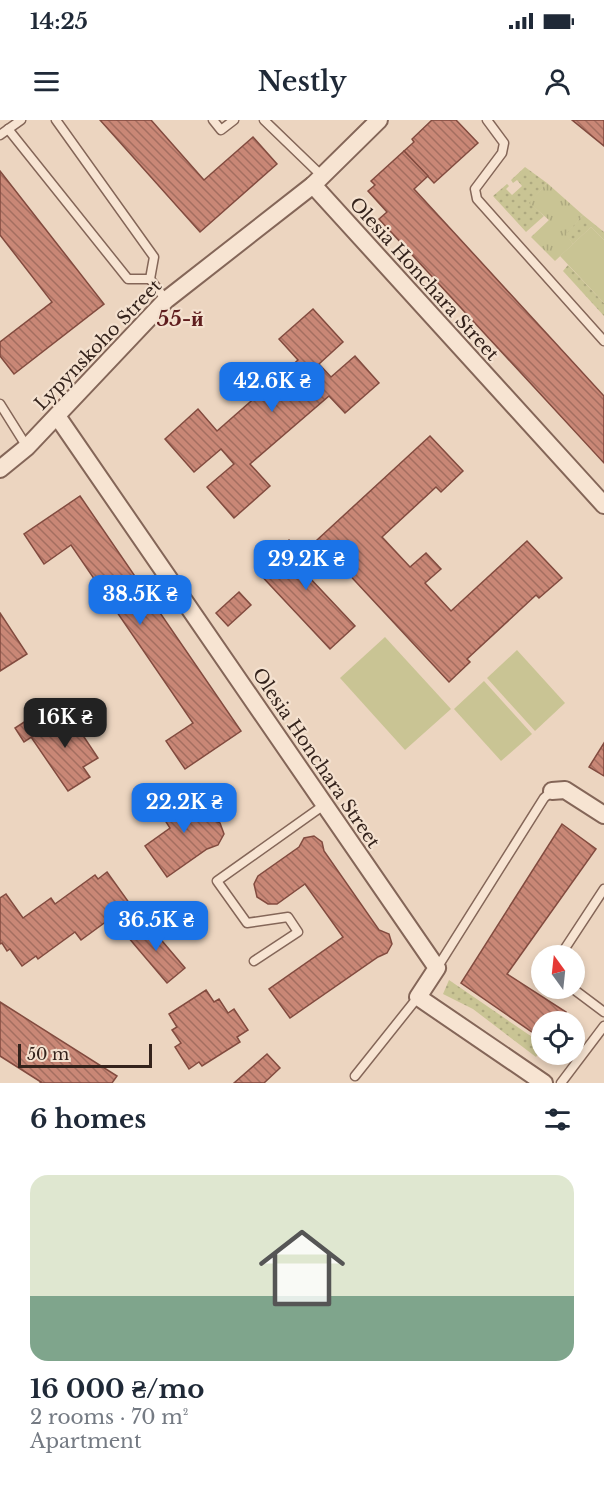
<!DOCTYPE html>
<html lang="en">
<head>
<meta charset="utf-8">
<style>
	body { margin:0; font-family:"Libre Baskerville",serif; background:#f6f6f7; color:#1f2937; height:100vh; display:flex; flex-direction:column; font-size:22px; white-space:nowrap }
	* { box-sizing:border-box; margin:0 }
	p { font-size:20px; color:#747a83 }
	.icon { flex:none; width:33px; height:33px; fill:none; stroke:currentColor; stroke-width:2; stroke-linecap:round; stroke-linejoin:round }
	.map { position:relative; height:963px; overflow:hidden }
	.side { display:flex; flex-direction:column; background:#fff; flex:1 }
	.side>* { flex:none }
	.needle { width:39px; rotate:345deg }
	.buttons { position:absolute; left:531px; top:825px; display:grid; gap:12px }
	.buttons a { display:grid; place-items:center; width:54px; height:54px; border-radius:50%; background:#fff; box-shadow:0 3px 9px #0003; font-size:30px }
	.scale { position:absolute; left:18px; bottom:15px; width:134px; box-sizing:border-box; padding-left:6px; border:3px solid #34231c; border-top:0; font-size:16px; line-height:21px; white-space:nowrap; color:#34231c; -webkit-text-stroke:4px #f4e1cf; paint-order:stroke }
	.price { position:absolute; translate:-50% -51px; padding:0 14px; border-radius:12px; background:#1a73e8; color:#fff; font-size:20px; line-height:39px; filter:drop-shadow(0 2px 3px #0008) }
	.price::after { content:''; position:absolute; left:50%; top:36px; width:18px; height:14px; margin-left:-9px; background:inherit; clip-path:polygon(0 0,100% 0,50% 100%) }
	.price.on { background:#222; color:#fff }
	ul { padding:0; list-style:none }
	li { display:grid; align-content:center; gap:12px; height:318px; padding:0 30px }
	li span { display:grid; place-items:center; height:186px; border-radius:18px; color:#555 }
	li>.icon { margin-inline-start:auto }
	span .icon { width:108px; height:108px; fill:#fffc; stroke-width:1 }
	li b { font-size:26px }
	h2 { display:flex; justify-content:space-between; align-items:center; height:72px; padding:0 30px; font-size:26px }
	.status { display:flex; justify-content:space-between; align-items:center; height:42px; padding:0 30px; background:#fff; direction:ltr }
	.status svg { height:16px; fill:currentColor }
	header { display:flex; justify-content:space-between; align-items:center; height:78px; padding:0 30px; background:#fff; font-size:27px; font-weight:600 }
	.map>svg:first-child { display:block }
	.grass { fill:url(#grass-dots) }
	.park { fill:url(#park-tufts) }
	.pitch { fill:#c9c494 }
	.building { fill:url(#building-back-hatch); stroke:#824b3f; stroke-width:1.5 }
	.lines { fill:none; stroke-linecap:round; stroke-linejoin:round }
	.service-casing { stroke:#846658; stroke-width:11 }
	.minor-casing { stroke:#846658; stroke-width:20 }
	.service { stroke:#f7e4d2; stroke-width:8 }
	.minor { stroke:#f7e4d2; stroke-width:16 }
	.labels { text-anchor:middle; stroke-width:4.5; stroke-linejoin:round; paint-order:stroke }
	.street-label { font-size:18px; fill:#34231c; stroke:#f4e1cf }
	.quarter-label { font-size:21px; font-weight:bold; fill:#5f1d1e; stroke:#f4e1cf }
</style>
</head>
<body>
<div class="status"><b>14:25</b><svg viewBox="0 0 49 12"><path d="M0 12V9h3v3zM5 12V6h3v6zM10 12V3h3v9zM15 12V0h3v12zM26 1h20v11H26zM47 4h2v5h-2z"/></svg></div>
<header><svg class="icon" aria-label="menu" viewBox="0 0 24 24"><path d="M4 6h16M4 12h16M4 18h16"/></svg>Nestly<svg class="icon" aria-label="person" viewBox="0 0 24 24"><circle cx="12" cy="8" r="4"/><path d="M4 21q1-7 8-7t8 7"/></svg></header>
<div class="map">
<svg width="604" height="963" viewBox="0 0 604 963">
	<defs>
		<pattern id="grass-dots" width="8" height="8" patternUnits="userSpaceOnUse" patternTransform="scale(1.5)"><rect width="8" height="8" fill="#c9c494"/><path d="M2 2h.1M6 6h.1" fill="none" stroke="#ada87f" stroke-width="1.8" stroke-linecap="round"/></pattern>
		<pattern id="park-tufts" width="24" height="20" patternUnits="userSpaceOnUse" patternTransform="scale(1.5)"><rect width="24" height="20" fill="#c9c494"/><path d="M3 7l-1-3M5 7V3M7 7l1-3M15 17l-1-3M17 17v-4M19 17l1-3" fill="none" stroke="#ada87f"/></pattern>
		<pattern id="building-back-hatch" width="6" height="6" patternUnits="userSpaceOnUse" patternTransform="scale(1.5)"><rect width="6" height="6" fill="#c98776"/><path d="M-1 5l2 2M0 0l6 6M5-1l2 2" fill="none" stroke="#a46e60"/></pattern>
	</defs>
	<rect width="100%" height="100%" fill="#ecd5c0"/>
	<g class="grass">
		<path d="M525,47L547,63L530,83L544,96L526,112L493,76L507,64L509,66L506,69L512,75L522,66L517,60L513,63L511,60Z"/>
		<path d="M583,95L604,112V120L591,107L573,124L565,114Z"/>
		<path d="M568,145L604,183V196L563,151Z"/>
		<path d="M449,860L541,923V930L536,937L473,889L443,874Z"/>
	</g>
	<path class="park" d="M547,63L583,95L566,114L573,124L555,141L531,117L549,100L529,83Z"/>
	<g class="pitch">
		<path d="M591,107L604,120V183L560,136Z"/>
		<path d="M385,517L451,589L405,630L340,558Z"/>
		<path d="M517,530L565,583L535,611L487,558Z"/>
		<path d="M484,561L532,614L501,641L454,589Z"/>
	</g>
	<g class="building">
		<path d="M100,0H151L204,60L253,17L277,44L200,112Z"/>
		<path d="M432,0H456L478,23L434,63L404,31L414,22L412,19Z"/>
		<path d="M572,0H604V26Z"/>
		<path d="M404,31L428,56L414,69L604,276V343L379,99L387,92L368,71L375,65L371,61Z"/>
		<path d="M0,51L104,184L14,254L0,236V222L52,182L0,115Z"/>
		<path d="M313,189L343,222L319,244L331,257L355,236L379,263L345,293L329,276L250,344L270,366L234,398L207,367L234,344L221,329L194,352L165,319L198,289L217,311L298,240L279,219Z"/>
		<path d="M430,316L463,351L441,372L436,367L382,417L410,447L426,433L441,449L425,463L451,491L527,421L562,458L539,478L536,475L467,539L470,542L449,562L317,420Z"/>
		<path d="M80,376L241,611L185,649L166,621L193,603L71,425L44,444L24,414Z"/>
		<path d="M289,420L305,437L320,423L330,434L307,455L355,506L330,529L256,450Z"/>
		<path d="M239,472L251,485L228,506L216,493Z"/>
		<path d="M0,493L27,534L0,551Z"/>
		<path d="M64,587L98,638L83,647L90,657L68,671L31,617L47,607L43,601Z"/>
		<path d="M38,593L47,607L24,622L15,608Z"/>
		<path d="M604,623V656L589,647Z"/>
		<path d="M189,670L209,698L220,703L224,714L218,725L207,729L167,757L145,726L170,708L159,691Z"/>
		<path d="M562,704L596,729L507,854L566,892L559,902H542V919L461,863Z"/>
		<path d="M314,716L322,722L324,731L379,810L389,814L392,824L387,833L378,837L290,898L269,869L343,817L305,764L277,784H268L257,777L254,764L258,756L299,727L304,718Z"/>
		<path d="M107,752L130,784L81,820L75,812L38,839L36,836L22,846L10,829L7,831L2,823L0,824V778L6,774L23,798L51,778L55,784L95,755L98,759Z"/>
		<path d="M146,802L185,848L167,863L128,817Z"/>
		<path d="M206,870L214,882L219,879L228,893L234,889L248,910L237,917L240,922L202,946L199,942L189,949L175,927L181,923L172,910L177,907L169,894Z"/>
		<path d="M0,882L117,956L112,963H40L41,962L0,936Z"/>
		<path d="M267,934L280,948L264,963H234Z"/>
	</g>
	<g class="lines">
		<defs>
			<g id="service">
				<path d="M56,0L154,137L150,159"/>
				<path d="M213,0L221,10L234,0"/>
				<path d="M264,0L322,56"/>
				<path d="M487,0L504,23L502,33L475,69L477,79L604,221"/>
				<path d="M8,9L128,159H150"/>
				<path d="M0,15L21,0"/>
				<path d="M150,159L166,180"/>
				<path d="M0,284L27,327"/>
				<path d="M560,836L604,769"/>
				<path d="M254,841L298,812L288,797L247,803L217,761L324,685"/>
				<path d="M437,848L544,678L552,671"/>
				<path d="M572,868L604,892"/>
				<path d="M355,956L418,877"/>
				<path d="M561,963L604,906"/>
			</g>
			<g id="minor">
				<path d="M313,65L604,385"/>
				<path d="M57,296L437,848L418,877L544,963"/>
				<path d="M0,349L27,327L166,180L313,65L379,0"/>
				<path d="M552,671L565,670L604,695"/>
			</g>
		</defs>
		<use href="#service" class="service-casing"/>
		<use href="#minor" class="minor-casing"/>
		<use href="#service" class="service"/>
		<use href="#minor" class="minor"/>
	</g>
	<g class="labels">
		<g class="street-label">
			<text transform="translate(424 159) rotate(48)" y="6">Olesia Honchara Street</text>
			<text transform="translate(98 225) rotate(-46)" y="6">Lypynskoho Street</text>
			<text transform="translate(316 638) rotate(56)" y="6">Olesia Honchara Street</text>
		</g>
		<g class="quarter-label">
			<text x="180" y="206">55-й</text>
		</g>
	</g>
</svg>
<div class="buttons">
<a><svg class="needle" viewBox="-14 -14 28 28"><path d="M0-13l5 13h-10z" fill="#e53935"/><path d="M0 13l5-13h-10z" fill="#747a83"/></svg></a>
<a><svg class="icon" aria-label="locate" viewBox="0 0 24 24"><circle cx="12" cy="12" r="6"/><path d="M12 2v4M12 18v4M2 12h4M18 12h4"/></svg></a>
</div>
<div class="scale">50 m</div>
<b class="price" style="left:272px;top:293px">42.6K ₴</b>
<b class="price" style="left:306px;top:471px">29.2K ₴</b>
<b class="price" style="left:140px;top:506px">38.5K ₴</b>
<b class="price on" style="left:65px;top:629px">16K ₴</b>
<b class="price" style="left:184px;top:714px">22.2K ₴</b>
<b class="price" style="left:156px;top:832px">36.5K ₴</b>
</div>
<section class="side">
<h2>6 homes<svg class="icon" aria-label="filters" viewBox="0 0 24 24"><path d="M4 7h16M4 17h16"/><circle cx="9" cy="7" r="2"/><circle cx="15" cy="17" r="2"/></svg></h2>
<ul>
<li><span style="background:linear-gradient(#dfe7d0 65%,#7fa58c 0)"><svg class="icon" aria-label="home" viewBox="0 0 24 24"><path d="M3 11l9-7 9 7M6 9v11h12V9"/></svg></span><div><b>16 000 ₴/mo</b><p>2 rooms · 70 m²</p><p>Apartment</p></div></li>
</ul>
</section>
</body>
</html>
